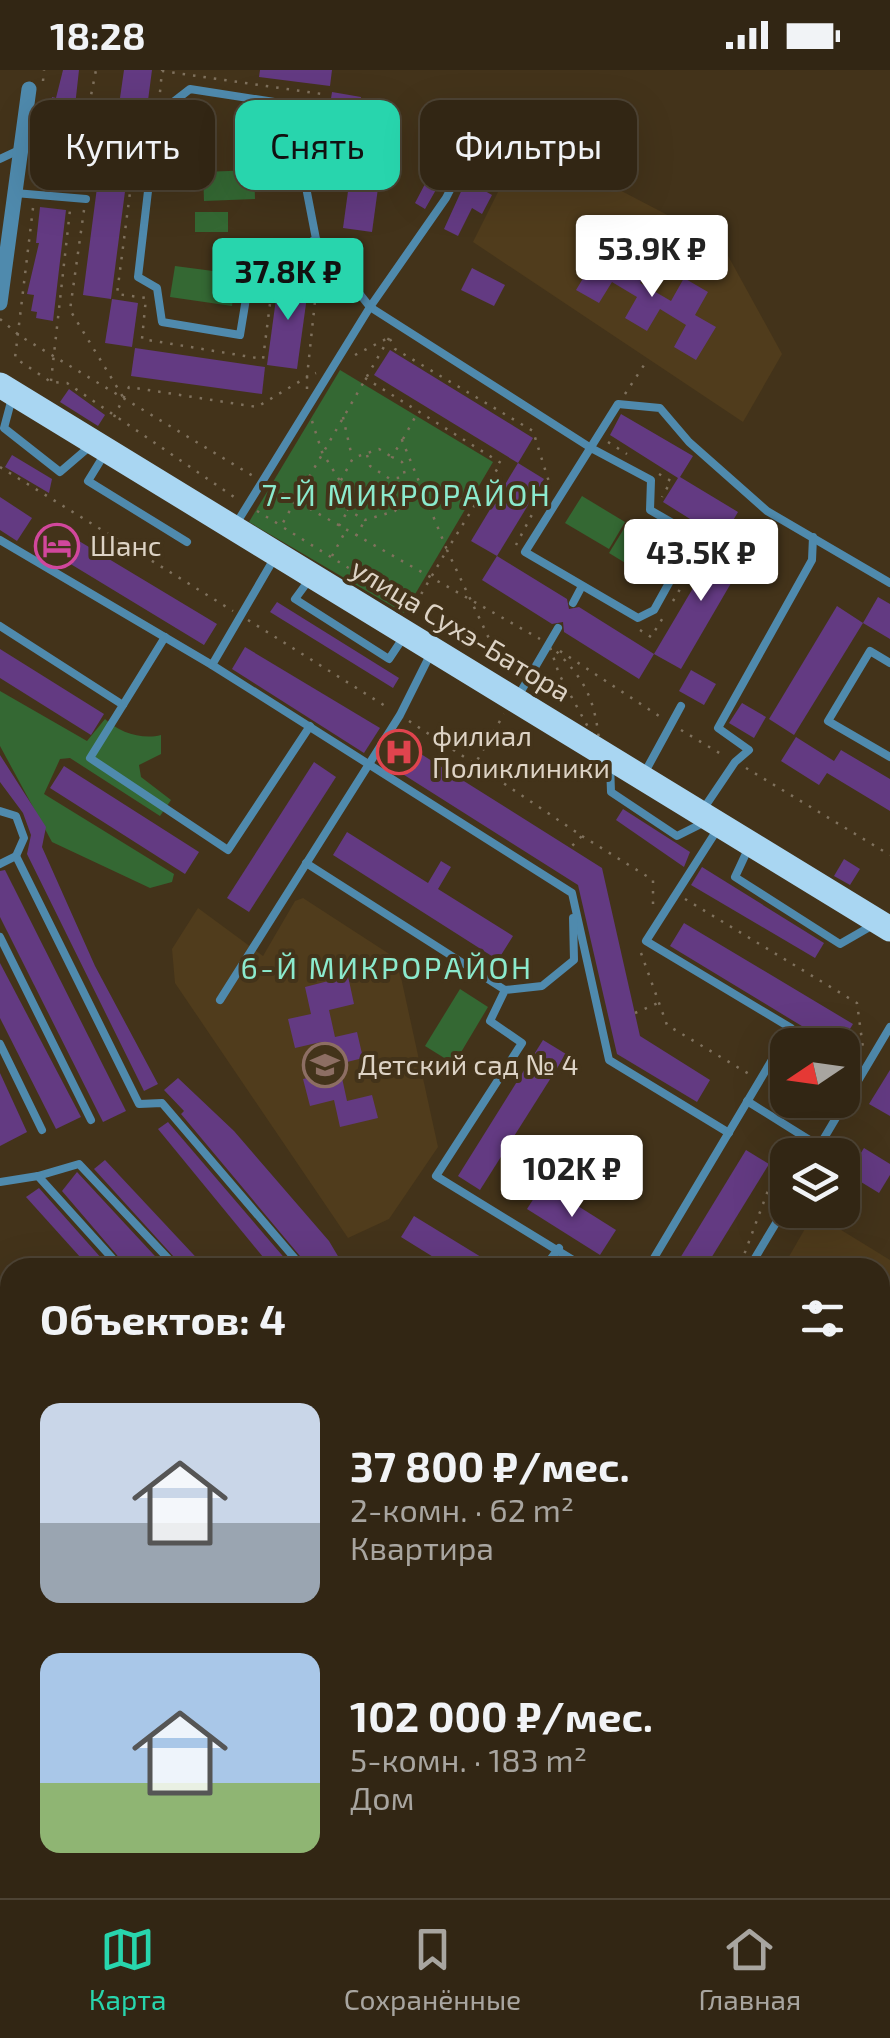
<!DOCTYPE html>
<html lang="ru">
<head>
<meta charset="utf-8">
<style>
	body { margin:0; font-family:"Exo 2",sans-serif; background:#3a2e1d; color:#f1f3f6; height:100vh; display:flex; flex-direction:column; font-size:38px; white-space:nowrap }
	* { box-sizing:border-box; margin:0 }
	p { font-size:32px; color:#a8a5a0 }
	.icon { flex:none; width:55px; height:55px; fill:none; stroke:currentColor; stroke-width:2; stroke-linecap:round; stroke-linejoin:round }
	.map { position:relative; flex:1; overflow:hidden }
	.drawer { position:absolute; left:0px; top:1188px; width:890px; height:642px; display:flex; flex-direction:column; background:#322614; border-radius:30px 30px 0 0; box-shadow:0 10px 40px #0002,0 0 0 2px #4d4334 }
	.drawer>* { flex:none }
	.banner { position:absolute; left:30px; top:30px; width:830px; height:90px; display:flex; gap:20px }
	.needle { width:65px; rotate:257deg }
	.fabs { position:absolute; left:770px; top:958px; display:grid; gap:20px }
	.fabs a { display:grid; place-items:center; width:90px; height:90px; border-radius:20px; background:#322614; box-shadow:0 10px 40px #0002,0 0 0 2px #4d4334; font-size:50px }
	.price { position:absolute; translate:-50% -85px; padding:0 22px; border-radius:10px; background:#fff; color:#222; font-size:32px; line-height:65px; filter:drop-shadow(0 2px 5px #0008) }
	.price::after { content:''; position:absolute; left:50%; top:60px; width:30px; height:22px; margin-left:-15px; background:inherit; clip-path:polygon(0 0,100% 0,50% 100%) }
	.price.active { background:#28d5ad; color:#111 }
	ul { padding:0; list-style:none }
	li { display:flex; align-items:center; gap:30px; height:250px; padding:0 40px }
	li span { display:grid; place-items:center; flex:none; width:280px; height:200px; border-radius:20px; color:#555 }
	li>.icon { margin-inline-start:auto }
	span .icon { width:120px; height:120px; fill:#fffc; stroke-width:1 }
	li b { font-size:42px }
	h2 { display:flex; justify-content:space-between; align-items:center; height:120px; padding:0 40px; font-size:42px }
	.chip { padding:0 35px; border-radius:20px; background:#322614; box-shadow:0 10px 40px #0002,0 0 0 2px #4d4334; font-size:35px; line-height:90px }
	.chip.active { background:#28d5ad; color:#111 }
	.status { display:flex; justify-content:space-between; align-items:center; height:70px; padding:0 50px; background:#322614; direction:ltr }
	.status svg { height:28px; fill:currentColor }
	.tab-bar { display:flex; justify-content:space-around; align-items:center; height:140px; border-top:2px solid #4d4334; background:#322614; font-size:28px; color:#a8a5a0 }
	.tab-bar a { display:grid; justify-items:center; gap:5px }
	.tab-bar .active { color:#28d5ad }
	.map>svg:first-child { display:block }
	.built { fill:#503c1c }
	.green { fill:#346833 }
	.building { fill:#633a82 }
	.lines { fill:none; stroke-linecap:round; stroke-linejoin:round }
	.path { stroke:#7f715d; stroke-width:2.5; stroke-dasharray:2.5 8; stroke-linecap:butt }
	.lane { stroke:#4f8aad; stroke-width:8 }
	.street { stroke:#4f8aad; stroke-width:15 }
	.primary { stroke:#a9d6f2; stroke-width:25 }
	.labels { text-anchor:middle; stroke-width:8; stroke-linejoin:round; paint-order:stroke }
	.poi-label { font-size:28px; fill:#ddd3c5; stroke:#43331a; text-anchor:start }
	.street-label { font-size:28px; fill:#ddd3c5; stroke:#43331a }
	.neighbourhood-label { font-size:30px; letter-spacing:2.5px; fill:#8beacd; stroke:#43331a }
</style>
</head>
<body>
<div class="status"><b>18:28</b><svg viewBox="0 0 49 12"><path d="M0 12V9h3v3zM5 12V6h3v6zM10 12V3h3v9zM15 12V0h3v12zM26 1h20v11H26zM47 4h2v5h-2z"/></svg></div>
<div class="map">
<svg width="890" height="1828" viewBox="0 0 890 1828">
	<rect width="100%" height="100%" fill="#43331a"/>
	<g class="built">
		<path d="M524,70L721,173L782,284L743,352L473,172Z"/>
		<path d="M303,828L397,889L438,1077L389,1149L348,1168L175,913L172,879L198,838L263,886L295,831Z"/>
		<path d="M820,1147L890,1190V1517L880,1532V1198L783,1197L810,1150Z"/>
		<path d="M890,1571V1690L880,1683V1587Z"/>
	</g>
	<g class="green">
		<path d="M278,52L289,70L254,91L243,73Z"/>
		<path d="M254,100L255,129L204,131L203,102Z"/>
		<rect x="195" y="142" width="33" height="20"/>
		<path d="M175,196L236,204L232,236L170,227Z"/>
		<path d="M340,300L493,392L404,543L249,452Z"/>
		<path d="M582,426L625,452L609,479L565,453Z"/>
		<path d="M625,457L660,478L645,505L609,483Z"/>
		<path d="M0,621L87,671L105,649C118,662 142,670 161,665V684L139,695L141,707L171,730L160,746L70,688L60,689L44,724L174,804L172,812L150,818L52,772L0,676Z"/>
		<path d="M460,919L488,937L454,994L425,976Z"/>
	</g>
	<g class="building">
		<path d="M63,0H79L67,108L44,105L54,42H50L52,27L56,28Z"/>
		<path d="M124,0H152L147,38L136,37L111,229L83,225L108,33L119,35Z"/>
		<path d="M260,0H332L330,16L259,7Z"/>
		<path d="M332,22L361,27L352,92L322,88Z"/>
		<path d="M489,60L519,73L505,106L493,101L485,121L492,125L482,144L472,138L458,166L444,159Z"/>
		<path d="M443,63L456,70L451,80L457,83L425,139L415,133L437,91L431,88Z"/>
		<path d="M352,92L381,96L372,162L343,158Z"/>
		<path d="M40,137L66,140L53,251L36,248L37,242L31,241L34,225L27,224L39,173H36Z"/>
		<path d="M630,179L652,192L640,213L671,231L684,208L708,222L695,245L716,257L696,290L674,277L686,255L660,239L647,261L625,248L637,227L612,212L599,233L576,220L596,187L618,200Z"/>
		<path d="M472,198L505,215L494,236L461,220Z"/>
		<path d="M279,207L309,212L297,299L267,295Z"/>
		<path d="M112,229L138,233L132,277L105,273Z"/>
		<path d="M135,278L265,297L262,324L131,306Z"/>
		<path d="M390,280L533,368L518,393L374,305Z"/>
		<path d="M69,319L105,345L98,356L60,332Z"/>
		<path d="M621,344L693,386L680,407L738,442L722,469L663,432L678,408L610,365Z"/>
		<path d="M12,385L52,409L49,423L5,397Z"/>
		<path d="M518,393L544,409L497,486L471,471Z"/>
		<path d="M0,427L32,448L17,471L0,460Z"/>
		<path d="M54,456L217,554L204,575L64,490L60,495L38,481Z"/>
		<path d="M722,469L748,484L681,599L654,584Z"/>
		<path d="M497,486L567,529L569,539L579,537L654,584L639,609L564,562L563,552L552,554L482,510Z"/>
		<path d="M878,527L890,534V569L863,553Z"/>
		<path d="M277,532L399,608L393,618L270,542Z"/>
		<path d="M837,536L863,553L794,665L769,649Z"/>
		<path d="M245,577L380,658L364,683L232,599Z"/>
		<path d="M0,579L104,644L91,665L0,608Z"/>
		<path d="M691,600L716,614L704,635L679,621Z"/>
		<path d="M742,633L766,647L754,668L729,653Z"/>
		<path d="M796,667L834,691L841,680L890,709V741L827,703L819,715L781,691Z"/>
		<path d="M405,674L602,798L640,966L710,1010L697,1032L617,984L578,815L390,696Z"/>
		<path d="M0,685L46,757L42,777L95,896L158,1014L144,1021L27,784L31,765L23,743L0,712Z"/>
		<path d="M314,692L336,707L249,842L227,828Z"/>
		<path d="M64,696L199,782L185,804L50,718Z"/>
		<path d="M623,739L690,782L684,797L616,750Z"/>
		<path d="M347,762L428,813L441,791L451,797L438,819L513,866L498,890L333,785Z"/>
		<path d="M844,789L860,799L850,815L834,806Z"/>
		<path d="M702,797L824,873L815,888L691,815Z"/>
		<path d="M5,800L126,1041L103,1052L0,847V801Z"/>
		<path d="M684,853L853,954L840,975H809L815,964L670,876Z"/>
		<path d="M0,893L81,1047L56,1059L0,948Z"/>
		<path d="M348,906L354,934L329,940L335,967L357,962L363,988L339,994L347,1031L372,1025L378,1048L340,1057L334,1030L310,1036L303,1009L328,1003L321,972L295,978L288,949L311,944L305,917Z"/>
		<path d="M543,970L566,984L480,1120L458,1106Z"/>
		<path d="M890,1000V1046L869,1034Z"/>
		<path d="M0,1003L27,1062L0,1076Z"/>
		<path d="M178,1008L234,1061L329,1171L345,1198H310L181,1044L184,1041L164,1020Z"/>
		<path d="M168,1052L293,1198H272L158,1059Z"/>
		<path d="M864,1078L890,1094V1105L879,1123L848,1104Z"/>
		<path d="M746,1080L769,1094L705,1198H674Z"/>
		<path d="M105,1090L206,1198H184L94,1099Z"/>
		<path d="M77,1102L166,1198H128L62,1121Z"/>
		<path d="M543,1114L616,1160L600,1185L527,1139Z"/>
		<path d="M39,1118L110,1198H90L26,1127Z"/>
		<path d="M414,1146L499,1198H451L401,1167Z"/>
	</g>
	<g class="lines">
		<g class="path">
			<path d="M43,11L44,0"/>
			<path d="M158,43L162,1L322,24"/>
			<path d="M145,55L138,60L117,224L146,228L142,269L263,289L274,202L317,208"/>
			<path d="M73,117L96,0"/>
			<path d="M33,138L15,288L51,312L67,313L237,429"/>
			<path d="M84,140L70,240L123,327"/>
			<path d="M0,249L20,266L253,406"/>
			<path d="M389,268L281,456L413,538L447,480L402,370L392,387L402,392L408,419L395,441L365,450L348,440L340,412L353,388L379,379L392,387"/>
			<path d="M390,269L395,279L533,361L549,412L516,475"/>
			<path d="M355,285L388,268"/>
			<path d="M365,308L501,393L447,480L503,598"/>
			<path d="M51,311L70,140"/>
			<path d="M307,319V307L316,303"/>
			<path d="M625,324L648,289"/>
			<path d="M114,347L129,317L257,337L307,307L319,193"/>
			<path d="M343,347L352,387"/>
			<path d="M312,351L322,382L340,411"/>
			<path d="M403,369L418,342"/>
			<path d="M608,372L627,384"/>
			<path d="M367,385L370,396L390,409L405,407"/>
			<path d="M0,397L233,541"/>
			<path d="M659,404L671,411L662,427"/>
			<path d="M273,418L540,569"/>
			<path d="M257,441L280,455"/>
			<path d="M339,456L347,442"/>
			<path d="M356,466L364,452"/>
			<path d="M332,486L345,462"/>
			<path d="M673,531L711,467L704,463"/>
			<path d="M248,550L390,639"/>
			<path d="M640,560L651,567L664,546"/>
			<path d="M549,574C586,610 595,627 600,679L559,604Z"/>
			<path d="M560,581L662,648"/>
			<path d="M409,651L475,694L504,644"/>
			<path d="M681,660L726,687"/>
			<path d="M478,696L582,766L570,778"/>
			<path d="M746,698L890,785"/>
			<path d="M582,766L653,810V840"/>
			<path d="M685,829L857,933L863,978"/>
			<path d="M641,883L667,955L749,1004"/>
			<path d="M635,943L658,933"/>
			<path d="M796,975L803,963"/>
			<path d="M778,1003L788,988"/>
			<path d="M791,1085L800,1077"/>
			<path d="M741,1193L776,1099L788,1088"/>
			<path d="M880,1785L890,1786"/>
		</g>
		<g class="lane">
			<path d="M0,89L19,80"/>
			<path d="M15,123L86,129"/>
			<path d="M316,169L297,180L255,174L240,265L162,252L157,218L138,207L155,61L169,50L172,33L190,19L313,38L305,112L316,169L370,237L591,378L651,410L650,440L695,466L654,540L638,548L525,482L618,334L660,338L689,372L767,441L890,513"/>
			<path d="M12,328L4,358L60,402L88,378"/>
			<path d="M104,385L88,411L187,472"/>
			<path d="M236,454L370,237L446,128L469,83L462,63"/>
			<path d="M0,470L212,595L572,823L609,990L729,1063"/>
			<path d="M309,510L295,529L389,589L403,568"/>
			<path d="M573,533L582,516"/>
			<path d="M0,556L123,635L90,688L228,780L310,656"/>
			<path d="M890,593L870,581L828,651L890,687"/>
			<path d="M212,595L275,487"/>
			<path d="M517,628L558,558"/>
			<path d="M123,635L165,567"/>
			<path d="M610,694L611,722L677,766L703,753"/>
			<path d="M645,702L681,636"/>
			<path d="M704,738L735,692L749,680L718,658L812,490L813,467"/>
			<path d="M0,741L16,746L24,768L16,786"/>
			<path d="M749,777L735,807L840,874L873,855"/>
			<path d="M306,793L505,920"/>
			<path d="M0,794L16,786L139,1034L162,1033L303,1198"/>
			<path d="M573,848L574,890L542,916L505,920L490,951L522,973L436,1106L586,1198"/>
			<path d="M0,867L91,1050"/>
			<path d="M220,930L400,645L430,585"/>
			<path d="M0,974L42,1060"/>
			<path d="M747,1031L819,1076"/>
			<path d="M814,1085L890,957"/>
			<path d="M38,1106L79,1094L177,1198"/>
			<path d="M0,1112L38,1106L121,1198"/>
			<path d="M544,1198L559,1178"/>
			<path d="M648,1198L791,958L646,871L717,760"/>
			<path d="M749,1198L788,1133"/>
			<path d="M880,1567L890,1551"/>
		</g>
		<g class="street">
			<path d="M0,233L29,19"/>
			<path d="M0,1296L10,1308"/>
			<path d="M0,1557L10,1569"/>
			<path d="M10,1577V1604"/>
			<path d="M103,1820L104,1828"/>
			<path d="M199,1820L206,1828"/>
			<path d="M362,1820L369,1828"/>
			<path d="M553,1820L560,1828"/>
		</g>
		<path class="primary" d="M0,315L890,859"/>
	</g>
	<defs>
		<symbol id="hotel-ring" viewBox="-11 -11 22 22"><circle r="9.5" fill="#43331a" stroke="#d1479c" stroke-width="1.5"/><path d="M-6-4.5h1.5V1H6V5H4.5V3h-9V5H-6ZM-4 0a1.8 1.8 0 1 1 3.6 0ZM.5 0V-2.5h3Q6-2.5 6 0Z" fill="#d1479c"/></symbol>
		<symbol id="hospital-ring" viewBox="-11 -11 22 22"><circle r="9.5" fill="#43331a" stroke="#e0444e" stroke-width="1.5"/><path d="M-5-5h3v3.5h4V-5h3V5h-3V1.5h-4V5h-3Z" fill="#e0444e"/></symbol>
		<symbol id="school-ring" viewBox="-11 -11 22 22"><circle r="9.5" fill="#43331a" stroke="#8d6e63" stroke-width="1.5"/><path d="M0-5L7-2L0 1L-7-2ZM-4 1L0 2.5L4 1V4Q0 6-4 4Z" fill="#8d6e63"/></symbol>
	</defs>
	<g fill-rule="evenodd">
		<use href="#hotel-ring" x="32" y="451" width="50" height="50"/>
		<use href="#hospital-ring" x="374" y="657" width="50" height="50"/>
		<use href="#school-ring" x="300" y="970" width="50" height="50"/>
	</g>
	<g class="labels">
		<g class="poi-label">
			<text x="90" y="486">Шанс</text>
			<text x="432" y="676">филиал<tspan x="432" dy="32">Поликлиники</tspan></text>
			<text x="358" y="1005">Детский сад № 4</text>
		</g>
		<g class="street-label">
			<text transform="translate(461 560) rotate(31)" y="10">улица Сухэ-Батора</text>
		</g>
		<g class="neighbourhood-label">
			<text x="407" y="436">7-Й МИКРОРАЙОН</text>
			<text x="387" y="909">6-Й МИКРОРАЙОН</text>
		</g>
	</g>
</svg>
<div class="fabs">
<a><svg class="needle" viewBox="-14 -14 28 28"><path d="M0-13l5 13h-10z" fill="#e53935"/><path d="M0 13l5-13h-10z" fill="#a8a5a0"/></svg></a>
<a><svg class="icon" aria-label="layers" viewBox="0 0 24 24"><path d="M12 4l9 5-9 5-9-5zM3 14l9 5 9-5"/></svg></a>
</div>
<b class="price" style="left:652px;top:230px">53.9K ₽</b>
<b class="price active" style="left:288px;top:253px">37.8K ₽</b>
<b class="price" style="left:701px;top:534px">43.5K ₽</b>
<b class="price" style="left:572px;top:1150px">102K ₽</b>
<div class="banner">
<a class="chip">Купить</a>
<a class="chip active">Снять</a>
<a class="chip">Фильтры</a>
</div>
<section class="drawer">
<h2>Объектов: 4<svg class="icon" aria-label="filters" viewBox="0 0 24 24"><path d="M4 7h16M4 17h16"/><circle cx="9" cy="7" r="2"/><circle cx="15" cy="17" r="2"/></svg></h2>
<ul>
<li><span style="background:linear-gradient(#c9d6e8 60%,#9aa5b1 0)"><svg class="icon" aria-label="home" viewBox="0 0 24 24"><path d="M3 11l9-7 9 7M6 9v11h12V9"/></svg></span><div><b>37 800 ₽/мес.</b><p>2-комн. · 62 m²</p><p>Квартира</p></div></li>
<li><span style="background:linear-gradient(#a9c7e8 65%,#8fb573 0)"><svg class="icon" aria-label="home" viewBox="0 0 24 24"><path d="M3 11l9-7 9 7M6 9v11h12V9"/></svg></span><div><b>102 000 ₽/мес.</b><p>5-комн. · 183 m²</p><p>Дом</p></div></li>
</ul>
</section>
</div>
<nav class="tab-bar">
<a class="active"><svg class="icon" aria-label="map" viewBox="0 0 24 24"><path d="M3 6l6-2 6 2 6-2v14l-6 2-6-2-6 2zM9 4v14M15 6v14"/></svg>Карта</a>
<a><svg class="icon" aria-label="saved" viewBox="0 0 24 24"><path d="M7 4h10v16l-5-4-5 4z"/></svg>Сохранённые</a>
<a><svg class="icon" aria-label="home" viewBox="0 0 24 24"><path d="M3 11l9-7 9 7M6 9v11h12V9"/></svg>Главная</a>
</nav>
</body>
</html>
